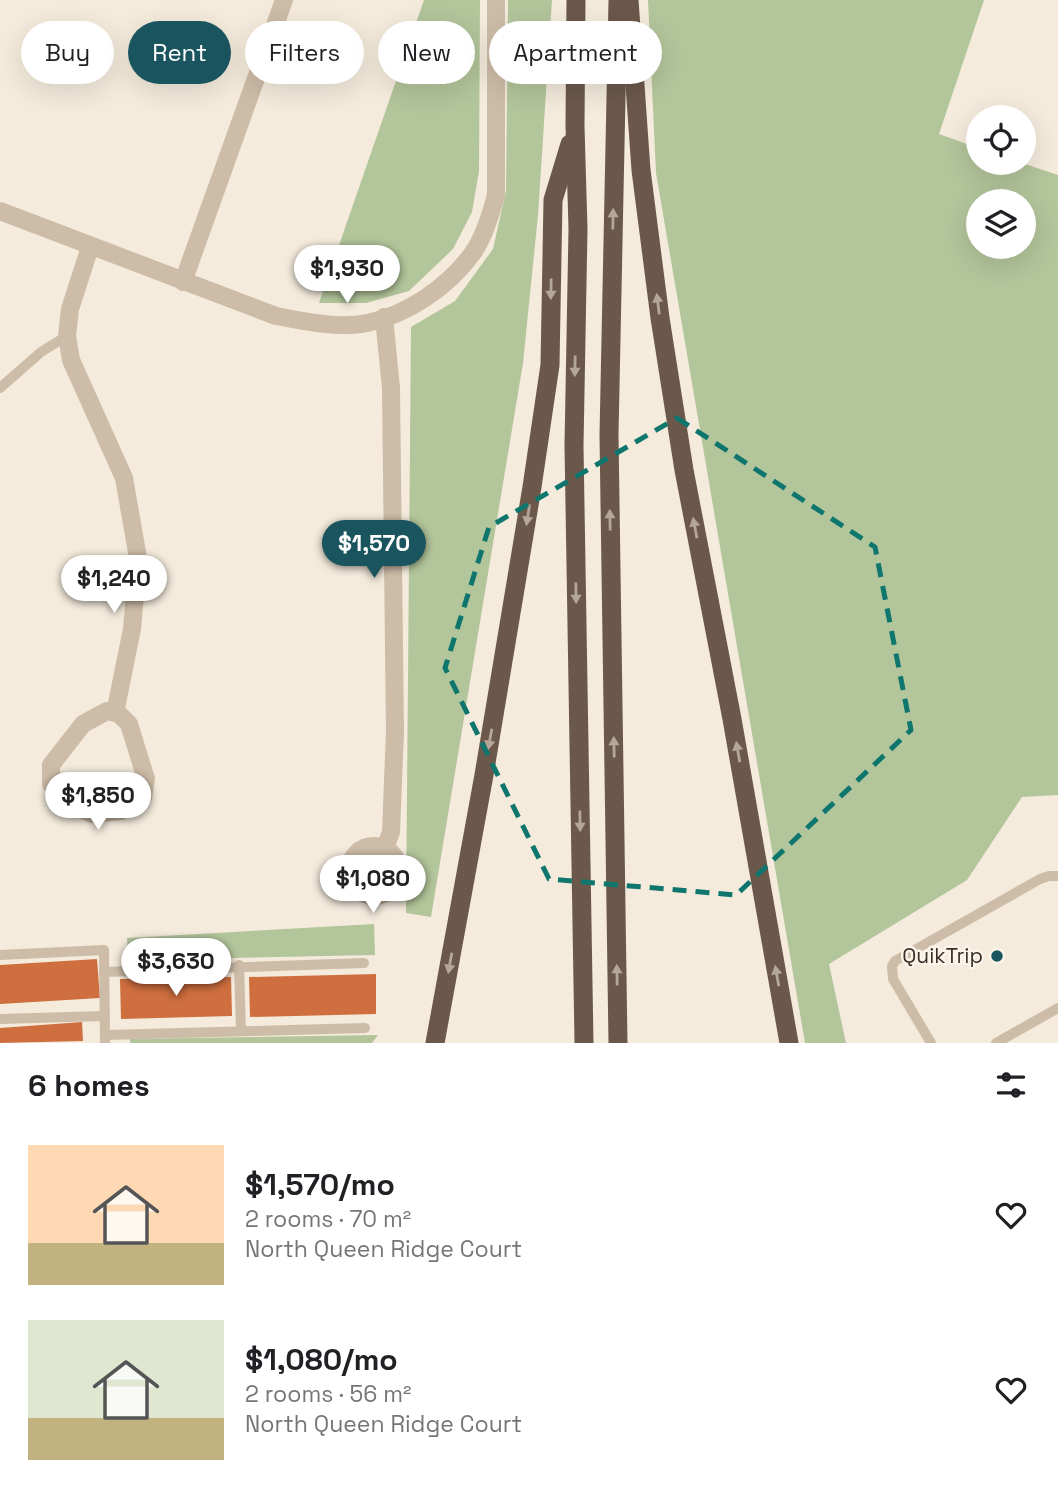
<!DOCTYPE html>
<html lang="en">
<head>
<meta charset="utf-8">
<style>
	body { margin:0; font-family:"Space Grotesk",sans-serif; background:#f6f6f6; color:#202124; height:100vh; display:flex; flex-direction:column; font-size:26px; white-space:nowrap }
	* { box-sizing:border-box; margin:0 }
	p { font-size:23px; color:#757577 }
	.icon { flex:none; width:38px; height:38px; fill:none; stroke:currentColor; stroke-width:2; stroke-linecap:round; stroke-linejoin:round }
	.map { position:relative; height:1043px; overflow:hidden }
	.panel { display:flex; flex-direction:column; background:#fff; flex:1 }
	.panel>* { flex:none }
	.guide { position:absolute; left:21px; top:21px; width:700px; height:63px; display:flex; gap:14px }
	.buttons { position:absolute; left:966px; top:105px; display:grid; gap:14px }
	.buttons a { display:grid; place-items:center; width:70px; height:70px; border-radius:50%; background:#fff; box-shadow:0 7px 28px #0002; font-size:35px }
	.price { position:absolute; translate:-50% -60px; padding:0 16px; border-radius:24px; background:#fff; color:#222; font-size:23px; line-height:46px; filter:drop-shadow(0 2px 4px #0008) }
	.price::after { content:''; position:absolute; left:50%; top:42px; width:21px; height:16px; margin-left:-10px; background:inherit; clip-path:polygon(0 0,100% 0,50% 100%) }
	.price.active { background:#1a545e; color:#fff }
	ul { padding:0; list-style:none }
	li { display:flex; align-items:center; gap:21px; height:175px; padding:0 28px }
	li span { display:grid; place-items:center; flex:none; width:196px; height:140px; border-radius:0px; color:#555 }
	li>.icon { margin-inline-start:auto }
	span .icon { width:84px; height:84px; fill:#fffc; stroke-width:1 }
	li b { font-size:30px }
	h2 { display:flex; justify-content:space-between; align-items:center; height:84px; padding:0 28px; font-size:30px }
	.chip { padding:0 24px; border-radius:32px; background:#fff; box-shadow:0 7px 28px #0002; font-size:24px; line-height:63px }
	.chip.active { background:#1a545e; color:#fff }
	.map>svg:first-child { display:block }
	.green { fill:#b3c59b; fill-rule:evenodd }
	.building { fill:#cf6f3f }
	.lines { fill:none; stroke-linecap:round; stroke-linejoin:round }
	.service { stroke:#cdbca7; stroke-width:10 }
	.minor { stroke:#cdbca7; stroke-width:18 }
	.trunk { stroke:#6c584b; stroke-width:19 }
	.oneway { fill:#b4a69a }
	.marked { fill:none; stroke:#0f766e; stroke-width:5; stroke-dasharray:14 9; stroke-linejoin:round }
	.poi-dot { fill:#1a545e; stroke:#fbf4e9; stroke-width:2.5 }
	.labels { text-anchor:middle; stroke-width:5; stroke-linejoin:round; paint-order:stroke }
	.poi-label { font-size:21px; fill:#392f28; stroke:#fbf4e9; text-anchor:end }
</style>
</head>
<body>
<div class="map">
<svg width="1058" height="1043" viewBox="0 0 1058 1043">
	<rect width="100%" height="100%" fill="#f4ebdc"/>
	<g class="green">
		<path d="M424,0H480L479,171L472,212L453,249L409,291L366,303H319Z"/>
		<path d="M508,0H552L538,215L523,363L431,917L406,913L411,327L455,301L493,249L506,191Z"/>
		<path d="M648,0H984L939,134L978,148V163H1022L1058,175V795L1022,797L967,880L829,964L846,1043H805L656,173ZM978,201H1024V247H978Z"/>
		<path d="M374,924L375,955L128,960L127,938Z"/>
		<path d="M378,1035L372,1043H130V1039Z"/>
	</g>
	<g class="building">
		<path d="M97,959L100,998L0,1004V965Z"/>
		<path d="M376,974V1014L250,1017L249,977Z"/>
		<path d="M231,977L232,1016L121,1019L120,979Z"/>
		<path d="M82,1022L83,1041L0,1043V1028Z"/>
	</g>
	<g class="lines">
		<g class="service">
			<path d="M0,388L41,352L67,336"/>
			<path d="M0,955L104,950L105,1043"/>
			<path d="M239,965L241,1031"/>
			<path d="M104,972L364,963"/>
			<path d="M0,1019L105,1016"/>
			<path d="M105,1035L365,1028"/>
			<path d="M931,1043L893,979L892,966L895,961L1040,879L1049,876H1058"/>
			<path d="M996,1043L1058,1008"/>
		</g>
		<g class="minor">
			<path d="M0,211L276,316C303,321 339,329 367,323C407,315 448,287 472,254C484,238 491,214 496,195V0"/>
			<path d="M90,247L70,309L67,336L71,360L124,478L138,558L132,629L115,713"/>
			<path d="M183,282L284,0"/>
			<path d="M384,317L391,388L395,732L391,832L385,848"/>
			<path d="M107,711L118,713L129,724L146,779L143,797L121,811L92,814L67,803L51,784V765L83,724Z"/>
			<circle cx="374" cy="871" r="25"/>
		</g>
		<g class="trunk">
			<path d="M576,0L575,126L578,229L574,446L584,1043"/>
			<path d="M629,0L641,170L660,318L684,470L732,719L789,1043"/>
			<path d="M618,1L609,435L618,1043"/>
			<path d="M435,1043L484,775L532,487L550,365L553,200L570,144"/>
		</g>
	</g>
	<defs><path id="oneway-solid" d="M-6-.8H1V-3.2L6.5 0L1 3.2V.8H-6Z" transform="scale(1.75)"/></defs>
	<g class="oneway">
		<use href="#oneway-solid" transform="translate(613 219) rotate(-89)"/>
		<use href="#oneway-solid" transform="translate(551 289) rotate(91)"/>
		<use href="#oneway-solid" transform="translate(658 304) rotate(-97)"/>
		<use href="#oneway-solid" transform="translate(575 366) rotate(91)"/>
		<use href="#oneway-solid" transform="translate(528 515) rotate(99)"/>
		<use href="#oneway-solid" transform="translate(610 520) rotate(-91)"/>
		<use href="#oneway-solid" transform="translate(695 528) rotate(-101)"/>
		<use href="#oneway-solid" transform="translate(576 593) rotate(89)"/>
		<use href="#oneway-solid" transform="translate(490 739) rotate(100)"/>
		<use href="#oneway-solid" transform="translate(614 747) rotate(-91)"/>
		<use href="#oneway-solid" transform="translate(738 752) rotate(-100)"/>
		<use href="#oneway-solid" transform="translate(580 821) rotate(89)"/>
		<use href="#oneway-solid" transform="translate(450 963) rotate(100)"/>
		<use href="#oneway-solid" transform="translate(617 975) rotate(-91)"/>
		<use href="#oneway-solid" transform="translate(777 976) rotate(-100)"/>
	</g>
	<path class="marked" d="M677,418L875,547L911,730L736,895L549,879L445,668L489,527Z"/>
	<circle class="poi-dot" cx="997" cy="956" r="7"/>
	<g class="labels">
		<g class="poi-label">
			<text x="983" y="963">QuikTrip</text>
		</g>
	</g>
</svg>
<div class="buttons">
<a><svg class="icon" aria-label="locate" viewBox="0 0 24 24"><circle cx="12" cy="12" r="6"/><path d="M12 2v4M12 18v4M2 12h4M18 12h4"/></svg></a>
<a><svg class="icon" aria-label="layers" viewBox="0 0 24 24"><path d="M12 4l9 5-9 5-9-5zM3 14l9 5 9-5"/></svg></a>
</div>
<b class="price" style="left:347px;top:305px">$1,930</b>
<b class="price active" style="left:374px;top:580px">$1,570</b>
<b class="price" style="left:114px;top:615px">$1,240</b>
<b class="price" style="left:98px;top:832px">$1,850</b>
<b class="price" style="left:373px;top:915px">$1,080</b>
<b class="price" style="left:176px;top:998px">$3,630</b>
<div class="guide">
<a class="chip">Buy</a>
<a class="chip active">Rent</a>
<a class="chip">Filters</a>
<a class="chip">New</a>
<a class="chip">Apartment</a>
</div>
</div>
<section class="panel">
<h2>6 homes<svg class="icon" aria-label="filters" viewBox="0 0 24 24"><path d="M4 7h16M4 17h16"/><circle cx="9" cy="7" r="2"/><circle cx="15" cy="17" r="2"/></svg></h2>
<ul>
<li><span style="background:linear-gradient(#ffd9b3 70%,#c2b280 0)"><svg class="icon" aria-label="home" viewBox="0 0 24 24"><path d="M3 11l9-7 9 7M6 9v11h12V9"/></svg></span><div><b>$1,570/mo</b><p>2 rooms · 70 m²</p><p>North Queen Ridge Court</p></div><svg class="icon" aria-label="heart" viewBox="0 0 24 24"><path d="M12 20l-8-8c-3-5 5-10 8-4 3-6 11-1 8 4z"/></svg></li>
<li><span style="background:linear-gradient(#dfe7d0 70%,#c2b280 0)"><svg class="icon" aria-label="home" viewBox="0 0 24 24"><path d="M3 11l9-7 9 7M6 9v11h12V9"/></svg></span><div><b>$1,080/mo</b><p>2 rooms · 56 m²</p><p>North Queen Ridge Court</p></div><svg class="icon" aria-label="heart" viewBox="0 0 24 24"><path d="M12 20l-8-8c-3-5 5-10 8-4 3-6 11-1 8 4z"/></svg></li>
</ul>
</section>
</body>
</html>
